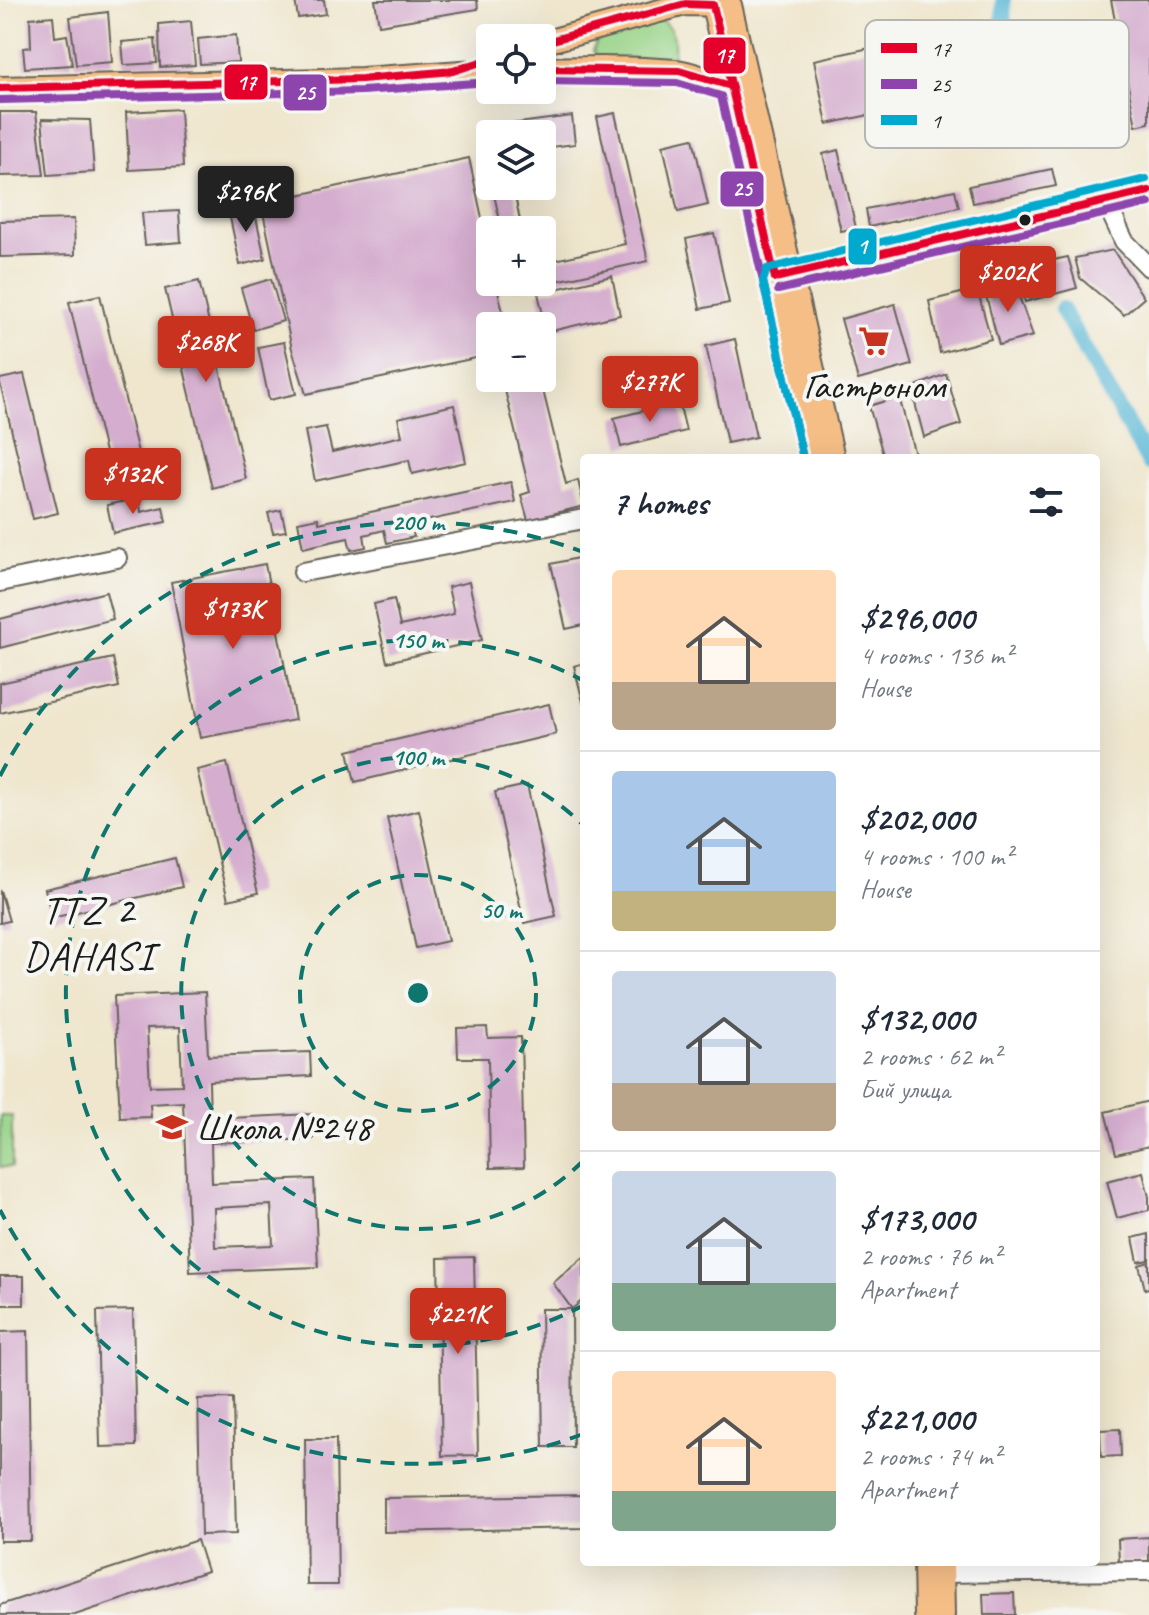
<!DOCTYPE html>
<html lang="en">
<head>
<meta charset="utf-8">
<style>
	body { margin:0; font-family:Caveat,sans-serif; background:#f6f6f7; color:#1f2937; height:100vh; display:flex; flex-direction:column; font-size:30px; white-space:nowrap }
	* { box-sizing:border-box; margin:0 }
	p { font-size:26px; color:#747a83 }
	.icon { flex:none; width:44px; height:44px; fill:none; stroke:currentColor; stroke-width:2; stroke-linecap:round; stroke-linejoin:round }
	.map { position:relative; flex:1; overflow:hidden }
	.panel { position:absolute; left:580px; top:454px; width:520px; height:1112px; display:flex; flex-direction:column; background:#fff; border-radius:8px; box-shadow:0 8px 32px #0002 }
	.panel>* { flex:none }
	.controls { position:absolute; left:476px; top:24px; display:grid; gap:16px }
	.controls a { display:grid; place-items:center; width:80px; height:80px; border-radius:8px; background:#fff; box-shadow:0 8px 32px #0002; font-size:40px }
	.price { position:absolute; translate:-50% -68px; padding:0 18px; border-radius:8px; background:#c8321e; color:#fff; font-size:26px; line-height:52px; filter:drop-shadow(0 2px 4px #0008) }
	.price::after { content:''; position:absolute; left:50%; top:48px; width:24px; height:18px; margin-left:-12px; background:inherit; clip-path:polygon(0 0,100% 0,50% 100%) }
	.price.on { background:#222; color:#fff }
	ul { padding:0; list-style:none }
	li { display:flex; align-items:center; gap:24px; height:200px; padding:0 32px }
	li+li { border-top:2px solid #e0e1e3 }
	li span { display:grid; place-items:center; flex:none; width:224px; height:160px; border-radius:8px; color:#555 }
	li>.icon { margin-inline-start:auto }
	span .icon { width:96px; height:96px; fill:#fffc; stroke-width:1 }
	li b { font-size:34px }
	h2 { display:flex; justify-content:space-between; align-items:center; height:96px; padding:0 32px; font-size:34px }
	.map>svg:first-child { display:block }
	.green { fill:#97d387; stroke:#5a7852; stroke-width:2 }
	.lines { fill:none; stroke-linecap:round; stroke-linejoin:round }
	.canal { stroke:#59b8d7; stroke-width:16 }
	.building { fill:#d5aecf; fill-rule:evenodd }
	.minor-casing { stroke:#66635a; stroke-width:22 }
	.major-casing { stroke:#66635a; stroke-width:26 }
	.minor { stroke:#fff; stroke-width:18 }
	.major { stroke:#f6be87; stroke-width:22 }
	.bus-1-casing { stroke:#f6f6f2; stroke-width:14 }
	.bus-2-casing { stroke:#f6f6f2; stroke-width:14 }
	.bus-3-casing { stroke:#f6f6f2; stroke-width:14 }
	.bus-1 { stroke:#e4002b; stroke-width:8 }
	.bus-2 { stroke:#8e44ad; stroke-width:8 }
	.bus-3 { stroke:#00a9ce; stroke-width:8 }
	.ring { fill:none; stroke:#0f766e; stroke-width:4; stroke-dasharray:14 10 }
	.bus-dot { fill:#1c1c1c; stroke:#f6f6f2; stroke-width:3 }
	.labels { text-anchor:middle; stroke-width:8; stroke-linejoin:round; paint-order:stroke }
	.poi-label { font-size:38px; fill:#1c1c1c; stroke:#f6f6f2 }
	.neighbourhood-label { font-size:40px; letter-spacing:2px; fill:#1c1c1c; stroke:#f6f6f2 }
	.key { fill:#f6f6f2; stroke:#b5b5b2; stroke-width:2 }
	.key-label { font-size:22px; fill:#1c1c1c }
	.centre { fill:#0f766e; stroke:#f6f6f2; stroke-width:4 }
	.ring-label { font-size:24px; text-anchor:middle; font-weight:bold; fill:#0f766e; stroke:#f6f6f2; stroke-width:8; stroke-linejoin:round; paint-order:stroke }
	.line-badge { stroke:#f6f6f2; stroke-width:3 }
	.badge-label { font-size:22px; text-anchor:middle; font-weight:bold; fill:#fff }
</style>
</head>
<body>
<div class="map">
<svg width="1149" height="1615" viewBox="0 0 1149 1615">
	<rect width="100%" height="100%" fill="#f6f6f2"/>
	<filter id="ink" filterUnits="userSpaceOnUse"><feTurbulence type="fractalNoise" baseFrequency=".0125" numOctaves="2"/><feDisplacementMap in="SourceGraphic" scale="16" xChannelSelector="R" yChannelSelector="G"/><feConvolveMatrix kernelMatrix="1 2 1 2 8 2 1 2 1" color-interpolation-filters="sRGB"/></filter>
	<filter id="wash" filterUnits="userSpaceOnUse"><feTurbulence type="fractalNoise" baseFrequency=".006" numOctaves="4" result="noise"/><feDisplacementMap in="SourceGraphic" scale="32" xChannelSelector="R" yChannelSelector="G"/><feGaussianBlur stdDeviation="1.8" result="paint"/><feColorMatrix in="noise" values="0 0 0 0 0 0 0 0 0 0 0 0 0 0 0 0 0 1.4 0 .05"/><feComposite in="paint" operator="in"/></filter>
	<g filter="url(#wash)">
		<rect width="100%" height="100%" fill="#efe6cd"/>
		<g class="green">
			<path d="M661,20C675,30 675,39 674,55L667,60L597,57L593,51L597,41Z"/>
			<rect x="0" y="1116" width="12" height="51"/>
		</g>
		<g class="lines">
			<g class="canal">
				<path d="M1003,0L1005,63"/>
				<path d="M1062,309L1149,463"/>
			</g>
		</g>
		<g id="blocks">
			<g class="building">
				<path d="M295,0H324L326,14L298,18Z"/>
				<path d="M375,0H477L478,9L379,25Z"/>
				<path d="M1111,0H1149V123L1136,126Z"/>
				<path d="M108,12L112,62L76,65L70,17Z"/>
				<path d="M53,16L55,37L67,35L72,65L25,68L23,48L31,47L30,18Z"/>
				<path d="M191,21L195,65L160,67L159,24Z"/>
				<path d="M949,31L962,95L827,124L814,60Z"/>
				<path d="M236,35L238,62L200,64L198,39Z"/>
				<path d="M155,39L157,63L124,65L122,42Z"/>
				<path d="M180,109L183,167L129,170L126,112Z"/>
				<path d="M0,112H36L44,175L0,176Z"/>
				<path d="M615,113L648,261L515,290L513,282H542V263L625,244L597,117Z"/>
				<path d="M572,116L575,144L542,148V134H511L510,124Z"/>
				<path d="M42,119L90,120L94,172L48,175Z"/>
				<path d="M490,135V170H489L482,137Z"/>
				<path d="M693,138L708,205L678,212L663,145Z"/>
				<path d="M838,150L856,228L841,231L823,154Z"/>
				<path d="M469,158L490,255V282H496L506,326H490V355L306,394L292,349L261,203Z"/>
				<path d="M1052,169L1056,186L973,203L969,186Z"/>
				<path d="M492,186H513L522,230H502Z"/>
				<path d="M955,190L959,207L869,227L866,209Z"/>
				<path d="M253,203L265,259L240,265L228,208Z"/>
				<path d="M179,211L181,242L145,245L142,213Z"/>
				<path d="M74,219L75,255L0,257V221Z"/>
				<path d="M714,233L729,303L700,309L686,239Z"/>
				<path d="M1113,250L1144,298L1124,315L1080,278L1075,258Z"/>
				<path d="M1068,257L1077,288L1025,302L1016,268Z"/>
				<path d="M612,276L620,315L547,332L538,293Z"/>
				<path d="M271,279L283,321L253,330L241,288Z"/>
				<path d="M199,281L246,479L212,488L165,289Z"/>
				<path d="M1014,282L1033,336L999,345L985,292Z"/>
				<path d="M977,289L991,339L940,353L929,301Z"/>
				<path d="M100,295L147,490L116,498L69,302Z"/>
				<path d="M895,304L912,365L858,380L841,319Z"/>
				<path d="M735,339L756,437L727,443L706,346Z"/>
				<path d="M284,342L296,394L269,400L258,347Z"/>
				<path d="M24,374L58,513L33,519L0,383V379Z"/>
				<path d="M946,374L961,424L924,437L911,388Z"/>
				<path d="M502,378H540L566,484L578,480L584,506L528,520L521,495L530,492Z"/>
				<path d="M899,397L916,458H884L869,406Z"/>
				<path d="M679,402L686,431L621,447L614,418Z"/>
				<path d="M454,405L466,462L412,474L409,460L315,481L305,431L326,427L332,452L402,436L398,418Z"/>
				<path d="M511,482L515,502L411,524L414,537L387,543L384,530L364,535L366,547L351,550L348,538L303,548L298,522L318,518L319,523Z"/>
				<path d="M139,498L141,512L163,507L166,522L113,533L107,505Z"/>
				<path d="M281,510L286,531L273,533L268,513Z"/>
				<path d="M582,557L584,567V625L566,629L551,564Z"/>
				<path d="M265,564L295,720L200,738L171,582Z"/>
				<path d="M469,582L482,640L387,662L374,604L394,599L400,626L454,614L448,587Z"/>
				<path d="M106,592L113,619L0,648V619Z"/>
				<path d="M113,658L119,687L0,713V683Z"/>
				<path d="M584,663V702H583L574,666Z"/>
				<path d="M549,704L556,734L355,782L348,751Z"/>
				<path d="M227,763L258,893L228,900L197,770Z"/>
				<path d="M527,785L556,916L524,923L495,792Z"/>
				<path d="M419,810L448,941L416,948L387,818Z"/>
				<path d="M175,858L182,887L52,918L45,889Z"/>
				<path d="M0,890L9,921L0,923Z"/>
				<path d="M205,992L208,1056L310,1052L311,1076L209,1081L210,1119L312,1114L313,1139L211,1143L212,1183L314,1179L318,1267L190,1272L183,1102L150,1104L151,1117L120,1118L114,996ZM180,1027L182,1085L150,1086L147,1028ZM271,1205L273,1245L215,1247L214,1208Z"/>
				<path d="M487,1027L488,1038L521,1037L524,1167L490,1168L488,1058H458L457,1028Z"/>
				<path d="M1149,1101V1146L1116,1154L1105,1112Z"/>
				<path d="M1143,1172L1149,1197V1210L1117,1218L1107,1181Z"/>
				<path d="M1149,1234V1260L1138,1262L1133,1238Z"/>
				<path d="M474,1257L478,1455L442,1456L438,1258Z"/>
				<path d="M584,1257V1299L572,1309L553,1283Z"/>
				<path d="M1149,1262V1288L1145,1289L1139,1265Z"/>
				<rect x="0" y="1276" width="24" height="29"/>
				<path d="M541,1309H572L573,1447H543Z"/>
				<path d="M133,1310L136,1446L100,1447L97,1311Z"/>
				<path d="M28,1331L31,1541H0V1332Z"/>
				<path d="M233,1398L236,1534L201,1535L198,1399Z"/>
				<path d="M1120,1429L1121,1456L1101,1457L1100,1430Z"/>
				<path d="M305,1439H336L338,1585H307Z"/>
				<path d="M584,1495V1528L384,1532V1498Z"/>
				<path d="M1149,1537V1561L1119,1563L1118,1539Z"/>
				<path d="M197,1540L207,1571L75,1615H0V1605Z"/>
				<path d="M1014,1593L1015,1615H984L983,1594Z"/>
			</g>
		</g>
	</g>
	<g filter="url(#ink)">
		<use href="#blocks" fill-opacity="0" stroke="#66635a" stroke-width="2"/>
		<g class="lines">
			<defs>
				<g id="minor">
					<path d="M1106,202L1124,241L1149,267"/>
					<path d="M791,275L1149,191"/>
					<path d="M303,572L584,519"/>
					<path d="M0,582L117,558"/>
					<path d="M932,1573L1149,1571"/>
				</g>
				<g id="major">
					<path d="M713,5L815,458"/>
					<path d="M542,43L685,4L730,5L833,458"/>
					<path d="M542,69C586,68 631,67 675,71C698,73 719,88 742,84"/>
					<path d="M0,88L362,79L490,70"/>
					<path d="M925,1562L926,1615"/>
					<path d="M942,1562L943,1615"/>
				</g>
			</defs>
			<use href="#minor" class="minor-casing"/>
			<use href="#major" class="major-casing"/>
			<use href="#minor" class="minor"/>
			<use href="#major" class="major"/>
			<defs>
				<g id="bus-1">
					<path d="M542,43L685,4L713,5L775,278"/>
					<path d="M542,69L679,71L731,86"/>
					<path d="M0,88L362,79L453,71L490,59"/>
					<path d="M775,278L1149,191"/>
				</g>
				<g id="bus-2">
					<path d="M542,81L677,83L721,96L803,458"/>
					<path d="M0,100L362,91L490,82"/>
					<path d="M778,290L1149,203"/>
				</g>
				<path id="bus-3" d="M803,458L763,281L767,269L1146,179"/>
			</defs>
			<use href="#bus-1" class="bus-1-casing"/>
			<use href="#bus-2" class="bus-2-casing"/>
			<use href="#bus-3" class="bus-3-casing"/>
			<use href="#bus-1" class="bus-1"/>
			<use href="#bus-2" class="bus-2"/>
			<use href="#bus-3" class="bus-3"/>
		</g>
	</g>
	<g class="ring">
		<circle cx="418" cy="993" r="118"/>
		<path d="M583 1161A236 236 0 1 1 583 825"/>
		<path d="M584 1305A353 353 0 1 1 584 681"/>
		<path d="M583 1434A471 471 0 0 1 0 1210M0 776A471 471 0 0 1 583 552"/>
	</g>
	<defs>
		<symbol id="supermarket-bare" viewBox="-9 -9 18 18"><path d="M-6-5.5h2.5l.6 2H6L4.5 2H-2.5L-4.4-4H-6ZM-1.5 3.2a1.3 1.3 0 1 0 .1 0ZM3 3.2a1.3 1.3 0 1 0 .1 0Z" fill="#c8321e" stroke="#f6f6f2" stroke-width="2.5" paint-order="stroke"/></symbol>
		<symbol id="school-bare" viewBox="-9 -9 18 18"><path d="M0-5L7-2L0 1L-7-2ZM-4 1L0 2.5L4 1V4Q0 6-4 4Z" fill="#c8321e" stroke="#f6f6f2" stroke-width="2.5" paint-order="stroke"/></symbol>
	</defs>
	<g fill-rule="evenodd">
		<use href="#supermarket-bare" x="852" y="319" width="44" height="44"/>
		<use href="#school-bare" x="150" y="1105" width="44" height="44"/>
	</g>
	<circle class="bus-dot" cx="1025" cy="220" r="7"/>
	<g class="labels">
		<g class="poi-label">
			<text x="874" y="398">Гастроном</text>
			<text x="196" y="1140" text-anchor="start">Школа №248</text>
		</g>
		<g class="neighbourhood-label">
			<text x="89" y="923">TTZ 2<tspan x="89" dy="46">DAHASI</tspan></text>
		</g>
	</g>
	<rect x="865" y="20" width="264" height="128" rx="12" class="key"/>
	<rect x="881" y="43" width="36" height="10" fill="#e4002b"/>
	<rect x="881" y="79" width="36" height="10" fill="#8e44ad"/>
	<rect x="881" y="115" width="36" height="10" fill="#00a9ce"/>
	<g class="key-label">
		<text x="931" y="56">17</text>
		<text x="931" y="92">25</text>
		<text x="931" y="128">1</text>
	</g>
	<circle cx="418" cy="993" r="12" class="centre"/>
	<g class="ring-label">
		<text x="418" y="530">200 m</text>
		<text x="418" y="648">150 m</text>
		<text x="418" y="765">100 m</text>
		<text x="501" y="918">50 m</text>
	</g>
	<g class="line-badge">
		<rect x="702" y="36" width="45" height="39" rx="8" fill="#e4002b"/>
		<rect x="223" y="63" width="46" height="38" rx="8" fill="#e4002b"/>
		<rect x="282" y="73" width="46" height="39" rx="8" fill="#8e44ad"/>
		<rect x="719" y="170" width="46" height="38" rx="8" fill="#8e44ad"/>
		<rect x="847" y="227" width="31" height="39" rx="8" fill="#00a9ce"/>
	</g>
	<g class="badge-label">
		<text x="724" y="63">17</text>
		<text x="246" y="90">17</text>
		<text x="305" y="100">25</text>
		<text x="742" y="196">25</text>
		<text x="862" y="254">1</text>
	</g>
</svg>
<div class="controls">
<a><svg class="icon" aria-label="locate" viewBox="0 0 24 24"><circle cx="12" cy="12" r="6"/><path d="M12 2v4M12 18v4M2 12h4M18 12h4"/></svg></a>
<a><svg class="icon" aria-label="layers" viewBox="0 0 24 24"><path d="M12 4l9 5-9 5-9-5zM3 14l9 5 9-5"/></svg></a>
<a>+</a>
<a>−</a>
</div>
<b class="price on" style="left:246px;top:234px">$296K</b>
<b class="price" style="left:1008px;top:314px">$202K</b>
<b class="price" style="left:206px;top:384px">$268K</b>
<b class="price" style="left:650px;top:424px">$277K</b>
<b class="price" style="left:133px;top:516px">$132K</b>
<b class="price" style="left:233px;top:651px">$173K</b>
<b class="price" style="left:458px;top:1356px">$221K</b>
<section class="panel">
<h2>7 homes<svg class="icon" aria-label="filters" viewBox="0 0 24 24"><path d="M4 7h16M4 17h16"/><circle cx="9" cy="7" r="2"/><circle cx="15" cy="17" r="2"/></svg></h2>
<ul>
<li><span style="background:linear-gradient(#ffd9b3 70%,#b9a48a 0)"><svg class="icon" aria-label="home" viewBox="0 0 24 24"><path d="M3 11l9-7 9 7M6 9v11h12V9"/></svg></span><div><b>$296,000</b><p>4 rooms · 136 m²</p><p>House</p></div></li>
<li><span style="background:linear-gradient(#a9c7e8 75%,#c2b280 0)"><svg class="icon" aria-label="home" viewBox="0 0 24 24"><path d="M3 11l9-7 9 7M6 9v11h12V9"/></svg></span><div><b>$202,000</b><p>4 rooms · 100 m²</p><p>House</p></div></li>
<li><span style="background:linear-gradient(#c9d6e8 70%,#b9a48a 0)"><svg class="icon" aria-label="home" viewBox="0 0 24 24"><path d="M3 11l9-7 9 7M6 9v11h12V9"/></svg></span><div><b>$132,000</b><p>2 rooms · 62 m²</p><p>Бий улица</p></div></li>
<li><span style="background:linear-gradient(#c9d6e8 70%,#7fa58c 0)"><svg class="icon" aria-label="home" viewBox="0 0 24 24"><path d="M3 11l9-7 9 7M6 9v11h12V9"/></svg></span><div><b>$173,000</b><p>2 rooms · 76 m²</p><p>Apartment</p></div></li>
<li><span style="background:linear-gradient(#ffd9b3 75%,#7fa58c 0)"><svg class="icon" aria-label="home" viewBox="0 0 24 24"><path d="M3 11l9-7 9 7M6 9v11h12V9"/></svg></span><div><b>$221,000</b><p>2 rooms · 74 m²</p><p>Apartment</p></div></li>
</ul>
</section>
</div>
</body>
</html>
